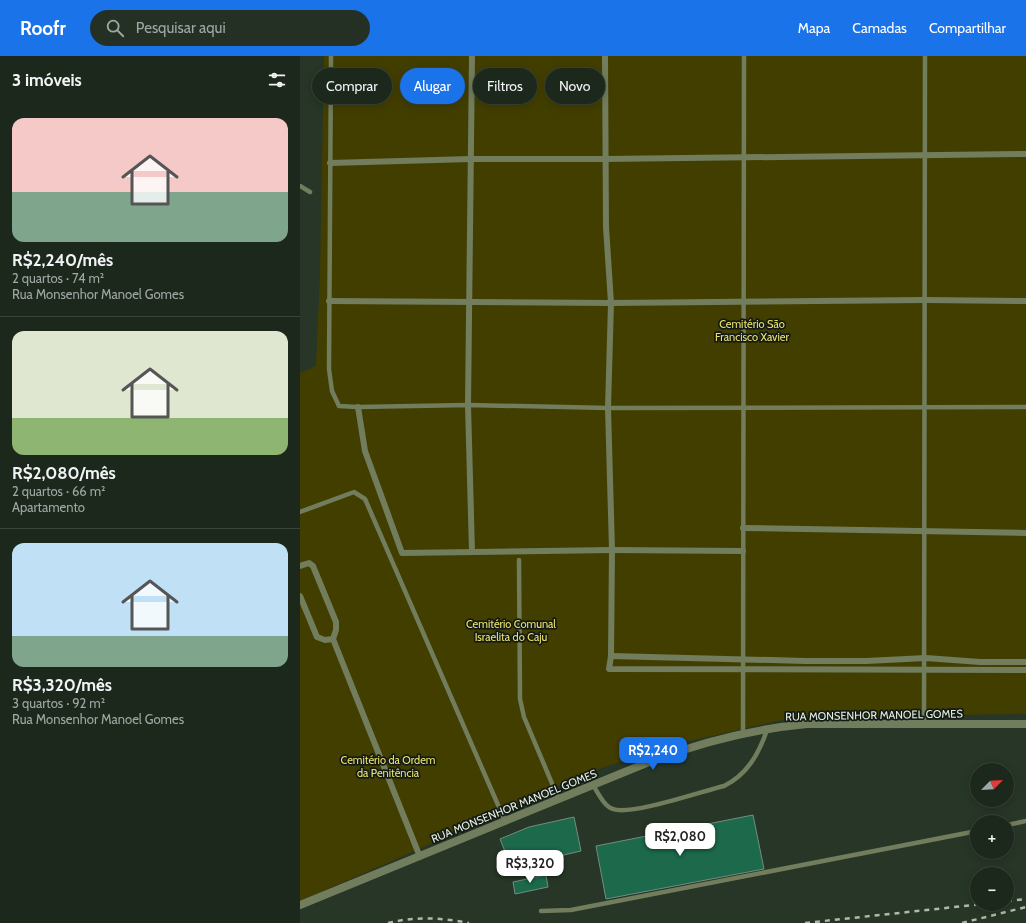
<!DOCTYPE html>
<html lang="pt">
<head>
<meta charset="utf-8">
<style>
	body { margin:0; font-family:Cabin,sans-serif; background:#253025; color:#f1f3f6; height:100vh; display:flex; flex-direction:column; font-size:15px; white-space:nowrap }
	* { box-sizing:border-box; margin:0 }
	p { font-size:13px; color:#a0a6a3 }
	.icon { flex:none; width:22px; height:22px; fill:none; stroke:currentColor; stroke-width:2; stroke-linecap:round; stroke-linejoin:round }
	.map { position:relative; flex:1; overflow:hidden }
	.side { display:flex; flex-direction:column; background:#1d281c; width:300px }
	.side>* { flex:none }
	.hud { position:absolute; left:12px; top:12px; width:380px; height:36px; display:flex; gap:8px }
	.needle { width:26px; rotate:66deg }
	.controls { position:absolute; left:670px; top:707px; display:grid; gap:8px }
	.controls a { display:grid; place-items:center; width:44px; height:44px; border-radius:50%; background:#1d281c; box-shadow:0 2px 10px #0003,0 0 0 1px #3b443b; font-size:20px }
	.price { position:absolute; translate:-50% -34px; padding:0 9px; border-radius:8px; background:#fff; color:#222; font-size:13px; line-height:26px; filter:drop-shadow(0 1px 2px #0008) }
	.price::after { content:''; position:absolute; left:50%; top:24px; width:12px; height:9px; margin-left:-6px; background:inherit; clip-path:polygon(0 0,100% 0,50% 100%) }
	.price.selected { background:#1a73e8; color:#fff }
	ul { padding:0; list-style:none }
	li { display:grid; align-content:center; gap:8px; height:212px; padding:0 12px }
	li+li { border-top:1px solid #3b443b }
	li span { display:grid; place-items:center; height:124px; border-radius:12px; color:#555 }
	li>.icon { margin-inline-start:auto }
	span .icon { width:72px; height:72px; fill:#fffc; stroke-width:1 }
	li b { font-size:17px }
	h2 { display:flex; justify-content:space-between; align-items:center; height:48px; padding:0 12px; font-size:17px }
	.pill { padding:0 14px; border-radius:18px; background:#1d281c; box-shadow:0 2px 10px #0003,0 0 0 1px #3b443b; font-size:14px; line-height:36px }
	.pill.selected { background:#1a73e8; color:#fff }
	header { display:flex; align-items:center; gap:24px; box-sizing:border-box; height:56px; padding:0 20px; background:#1a73e8; color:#fff }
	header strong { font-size:19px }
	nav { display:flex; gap:22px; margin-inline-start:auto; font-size:14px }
	.search { width:280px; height:36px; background:#253025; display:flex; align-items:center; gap:10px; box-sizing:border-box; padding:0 14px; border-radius:22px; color:#a0a6a3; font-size:15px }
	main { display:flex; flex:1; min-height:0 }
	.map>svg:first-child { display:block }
	.green { fill:#423e00 }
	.building { fill:#1c694b; stroke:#738d80 }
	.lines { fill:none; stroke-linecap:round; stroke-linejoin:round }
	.service { stroke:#717d5d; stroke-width:4.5 }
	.pedestrian { stroke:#717d5d; stroke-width:6 }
	.tertiary { stroke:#717d5d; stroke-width:8 }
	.rail { stroke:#afbaae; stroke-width:2.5; stroke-dasharray:5 5; stroke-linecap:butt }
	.labels { text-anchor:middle; stroke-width:3.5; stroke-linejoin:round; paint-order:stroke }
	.park-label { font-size:11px; fill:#ece36c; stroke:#141b14 }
	.street-label { font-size:11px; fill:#e4eee3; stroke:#141b14 }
</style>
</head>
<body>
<header>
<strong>Roofr</strong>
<div class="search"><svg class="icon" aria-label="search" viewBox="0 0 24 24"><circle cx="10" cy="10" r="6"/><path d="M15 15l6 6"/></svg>Pesquisar aqui</div>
<nav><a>Mapa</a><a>Camadas</a><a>Compartilhar</a></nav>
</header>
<main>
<section class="side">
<h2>3 imóveis<svg class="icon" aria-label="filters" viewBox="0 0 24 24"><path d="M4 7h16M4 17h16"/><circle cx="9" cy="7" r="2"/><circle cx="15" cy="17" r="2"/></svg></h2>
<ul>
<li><span style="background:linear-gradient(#f6c9c9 60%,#7fa58c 0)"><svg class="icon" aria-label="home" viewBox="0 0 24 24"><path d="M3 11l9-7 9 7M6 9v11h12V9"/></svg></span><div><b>R$2,240/mês</b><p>2 quartos · 74 m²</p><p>Rua Monsenhor Manoel Gomes</p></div></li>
<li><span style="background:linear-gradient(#dfe7d0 70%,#8fb573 0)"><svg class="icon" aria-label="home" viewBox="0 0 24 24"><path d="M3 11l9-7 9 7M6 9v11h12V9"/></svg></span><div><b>R$2,080/mês</b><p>2 quartos · 66 m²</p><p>Apartamento</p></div></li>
<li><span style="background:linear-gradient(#bfe0f5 75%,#7fa58c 0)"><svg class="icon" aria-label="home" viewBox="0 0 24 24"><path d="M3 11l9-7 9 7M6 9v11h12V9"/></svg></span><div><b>R$3,320/mês</b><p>3 quartos · 92 m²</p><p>Rua Monsenhor Manoel Gomes</p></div></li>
</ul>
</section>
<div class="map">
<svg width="726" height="867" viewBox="0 0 726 867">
	<rect width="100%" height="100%" fill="#273626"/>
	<path class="green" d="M24,0H726V658L495,661L385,686L304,711L201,754L117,794L0,845V317L16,310L20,218Z"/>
	<g class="building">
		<path d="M453,759L464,813L306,843L296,790Z"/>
		<path d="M274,761L281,795L242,804L239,797L210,808L200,783L229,771Z"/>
		<path d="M246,819L248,831L215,838L213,826Z"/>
	</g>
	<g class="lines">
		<g class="service">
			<path d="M31,0L29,313L32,335L39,350L58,351L168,349L308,352L726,351"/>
			<path d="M0,130L10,136"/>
			<path d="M0,456L54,436L65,443L205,765"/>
			<path d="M219,504L220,643L224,661L259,744"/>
			<path d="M624,668L625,0"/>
			<path d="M443,679L444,0"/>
			<path d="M293,729C298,737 304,750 313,753C330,760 403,735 424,730C448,718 459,697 467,674"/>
			<path d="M707,769L726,765"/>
			<path d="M241,855L271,854L677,775"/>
		</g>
		<g class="pedestrian">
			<path d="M172,0L168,349L172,496"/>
			<path d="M305,0L306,171L311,247L308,352L312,494L311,600L309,613L726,614"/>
			<path d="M30,107L171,103H305L726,98"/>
			<path d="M29,245L311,247L626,244L726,245"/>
			<path d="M58,351L65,395L102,497L312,494L443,495"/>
			<path d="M443,472L726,477"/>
			<path d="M0,510L9,507L13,510L36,566V574L33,583L120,801"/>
			<path d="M0,540L17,581L25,584L33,583"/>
			<path d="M311,600L506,605H566L626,602L680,606H726"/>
		</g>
		<path class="tertiary" d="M0,849L349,706C399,687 453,673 507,668H726"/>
		<g class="rail">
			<path d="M707,845L726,843"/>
			<path d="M88,867C116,860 142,862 169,867"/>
			<path d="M505,867L683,848"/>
			<path d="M662,867L726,851"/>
		</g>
	</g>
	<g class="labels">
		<g class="park-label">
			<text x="452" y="272">Cemitério São<tspan x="452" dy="13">Francisco Xavier</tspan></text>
			<text x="211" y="572">Cemitério Comunal<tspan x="211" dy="13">Israelita do Caju</tspan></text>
			<text x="88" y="708">Cemitério da Ordem<tspan x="88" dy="13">da Penitência</tspan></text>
		</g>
		<g class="street-label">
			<text transform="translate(574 659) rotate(-1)" y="4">RUA MONSENHOR MANOEL GOMES</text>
			<text transform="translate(214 750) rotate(-22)" y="4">RUA MONSENHOR MANOEL GOMES</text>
		</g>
	</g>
</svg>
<div class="controls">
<a><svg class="needle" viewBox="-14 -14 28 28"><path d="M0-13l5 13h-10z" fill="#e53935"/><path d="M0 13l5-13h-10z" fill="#a0a6a3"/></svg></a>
<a>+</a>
<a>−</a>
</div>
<b class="price selected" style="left:353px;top:715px">R$2,240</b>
<b class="price" style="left:380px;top:801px">R$2,080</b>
<b class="price" style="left:230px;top:828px">R$3,320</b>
<div class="hud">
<a class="pill">Comprar</a>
<a class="pill selected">Alugar</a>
<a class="pill">Filtros</a>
<a class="pill">Novo</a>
</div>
</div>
</main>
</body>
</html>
